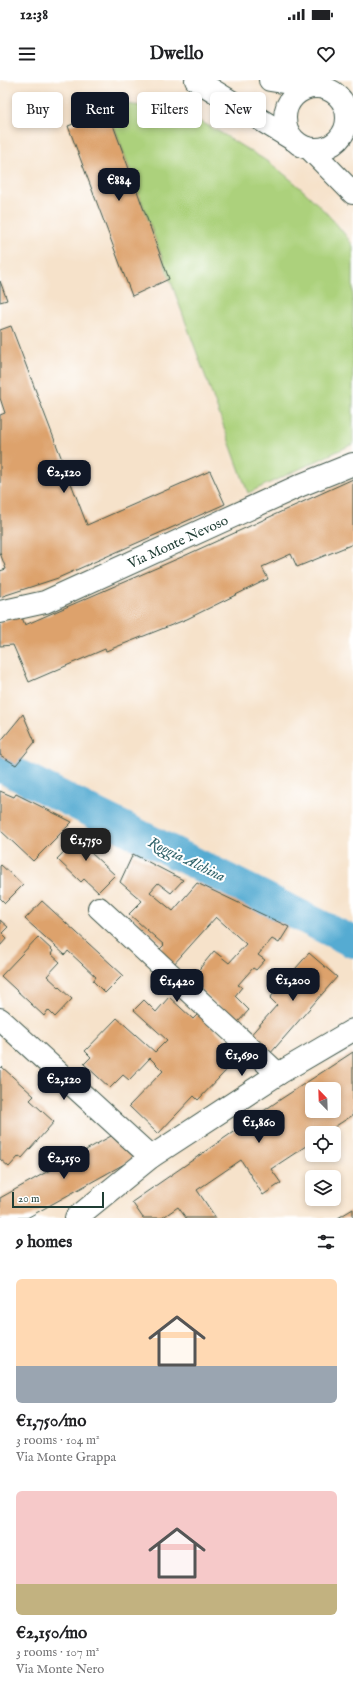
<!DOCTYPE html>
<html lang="en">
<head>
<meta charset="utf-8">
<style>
	body { margin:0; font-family:"IM FELL English",serif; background:#f2f2f2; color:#202124; height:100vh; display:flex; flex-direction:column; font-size:15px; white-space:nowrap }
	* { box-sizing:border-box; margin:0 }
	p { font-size:13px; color:#757577 }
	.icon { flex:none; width:22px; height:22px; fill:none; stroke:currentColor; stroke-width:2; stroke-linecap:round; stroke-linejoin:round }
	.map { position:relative; height:1138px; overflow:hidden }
	.sheet { display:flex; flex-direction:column; background:#fff; flex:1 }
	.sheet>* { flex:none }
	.banner { position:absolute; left:12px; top:12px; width:329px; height:36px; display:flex; gap:8px }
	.needle { width:26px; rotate:337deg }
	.tools { position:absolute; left:305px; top:1002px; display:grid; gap:8px }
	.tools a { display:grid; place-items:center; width:36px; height:36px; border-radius:6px; background:#fff; box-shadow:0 2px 6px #0003; font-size:20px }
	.scale { position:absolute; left:12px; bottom:10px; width:92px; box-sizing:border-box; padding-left:4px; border:2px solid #1f3d34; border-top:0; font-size:11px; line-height:14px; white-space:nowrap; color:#1f3d34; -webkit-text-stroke:3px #fff; paint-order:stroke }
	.price { position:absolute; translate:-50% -34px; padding:0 9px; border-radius:8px; background:#111827; color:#fff; font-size:13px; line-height:26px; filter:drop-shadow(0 1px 2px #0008) }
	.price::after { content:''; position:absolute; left:50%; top:24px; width:12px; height:9px; margin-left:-6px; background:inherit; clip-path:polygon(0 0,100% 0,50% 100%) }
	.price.selected { background:#222; color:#fff }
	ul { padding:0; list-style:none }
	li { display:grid; align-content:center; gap:8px; height:212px; padding:0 16px }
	li span { display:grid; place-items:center; height:124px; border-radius:6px; color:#555 }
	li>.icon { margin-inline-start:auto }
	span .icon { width:72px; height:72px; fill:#fffc; stroke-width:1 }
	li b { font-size:17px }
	h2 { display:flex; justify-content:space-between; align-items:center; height:48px; padding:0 16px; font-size:17px }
	.pill { padding:0 14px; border-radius:6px; background:#fff; box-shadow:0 2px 6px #0003; font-size:14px; line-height:36px }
	.pill.selected { background:#111827; color:#fff }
	.status { display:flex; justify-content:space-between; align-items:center; height:28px; padding:0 20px; background:#fff; direction:ltr }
	.status svg { height:11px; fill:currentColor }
	header { display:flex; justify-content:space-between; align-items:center; height:52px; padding:0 16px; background:#fff; font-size:18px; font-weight:700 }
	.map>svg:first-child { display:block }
	.green { fill:#acd17b; stroke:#668758 }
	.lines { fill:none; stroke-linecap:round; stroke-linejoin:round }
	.canal { stroke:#55abd2; stroke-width:32 }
	.building { fill:#dda26c; fill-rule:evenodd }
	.street-casing { stroke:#3f564a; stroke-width:24 }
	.secondary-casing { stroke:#3f564a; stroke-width:24 }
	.street { stroke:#fff; stroke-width:22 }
	.secondary { stroke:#fff; stroke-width:22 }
	.labels { text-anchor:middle; stroke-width:4; stroke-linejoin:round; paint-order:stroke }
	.street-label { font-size:14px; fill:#1f3d34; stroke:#fff }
	.water-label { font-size:15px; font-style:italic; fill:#32646b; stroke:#fff }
</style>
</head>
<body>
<div class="status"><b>12:38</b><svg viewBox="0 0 49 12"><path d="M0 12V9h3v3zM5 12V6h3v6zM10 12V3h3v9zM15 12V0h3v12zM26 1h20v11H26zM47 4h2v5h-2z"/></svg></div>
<header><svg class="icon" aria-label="menu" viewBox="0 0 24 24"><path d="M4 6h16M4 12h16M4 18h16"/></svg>Dwello<svg class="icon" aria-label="heart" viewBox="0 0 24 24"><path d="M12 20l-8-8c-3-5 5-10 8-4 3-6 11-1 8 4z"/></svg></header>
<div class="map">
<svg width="353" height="1138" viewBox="0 0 353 1138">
	<rect width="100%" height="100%" fill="#fff"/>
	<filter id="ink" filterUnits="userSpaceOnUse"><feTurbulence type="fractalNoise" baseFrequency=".025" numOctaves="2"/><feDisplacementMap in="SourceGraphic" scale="8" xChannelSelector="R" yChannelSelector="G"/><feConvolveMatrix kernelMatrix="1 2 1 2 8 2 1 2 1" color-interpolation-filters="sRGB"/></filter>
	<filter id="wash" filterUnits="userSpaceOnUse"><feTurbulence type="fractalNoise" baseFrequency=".012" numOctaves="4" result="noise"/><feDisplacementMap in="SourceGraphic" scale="16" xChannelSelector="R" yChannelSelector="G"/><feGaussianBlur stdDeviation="0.9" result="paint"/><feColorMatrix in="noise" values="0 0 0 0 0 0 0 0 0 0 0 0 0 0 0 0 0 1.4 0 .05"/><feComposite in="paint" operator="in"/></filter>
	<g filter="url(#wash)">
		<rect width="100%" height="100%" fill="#f6e2ca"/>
		<path class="green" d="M105,21C133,25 162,28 189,37C208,44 223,54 240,65C250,71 261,77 271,84C297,103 336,139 353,166V364L248,413Z"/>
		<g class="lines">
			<path class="canal" d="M0,686L353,862"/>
		</g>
		<g id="blocks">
			<g class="building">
				<path d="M108,31L169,199L132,216L68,46Z"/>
				<path d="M0,201L7,220L0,222Z"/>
				<path d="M11,246L87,445L210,391L225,424L58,498L0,517V491L6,489L0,473V335L5,333L0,318V250Z"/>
				<path d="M353,399V464L297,487L291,474L262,487L268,499L187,539L106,571L105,569L29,602L13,565L0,566V543L21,535L25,545L184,476Z"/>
				<path d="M23,634L35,662L16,685L0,675V662Z"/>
				<path d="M0,711L14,717L16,714L72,742L33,781L0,750Z"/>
				<path d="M84,751L102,760L90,772L115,795L98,812L84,799L81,802L57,779Z"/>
				<path d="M133,774L183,800L171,813L158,803L150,812L173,831L197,803L289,847L279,863L272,859L258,875L265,880L256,890L253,888L238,905L242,907L235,916L249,930L238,942L186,896L192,889L196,893L214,871L229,883L246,864L216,837L173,885L158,871L164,865L129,834L142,821L120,802Z"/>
				<path d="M1,785L23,805L5,823L0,818V786Z"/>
				<path d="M42,821L123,895L105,913L93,901L96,897L68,871L65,875L25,839Z"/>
				<path d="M0,840L8,847L2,853L7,858L0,866Z"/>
				<path d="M38,857L53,871L51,874L60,882L47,896L72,919L55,937L48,930L44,936L1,896Z"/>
				<path d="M309,873L337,897L269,975L248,958L277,925L270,918Z"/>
				<path d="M169,917L193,939L198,934L241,975L198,1020L194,1016L158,1054L129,1026L163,991L150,978L129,1000L123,995L110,1008L84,984L91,977L85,971L117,938L155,972L167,960L134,930L144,920L156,932Z"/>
				<path d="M353,972V1035L325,1053H312V1062L271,1089L281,1103L263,1115L241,1080L197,1110L216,1138H186L178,1127L162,1138H143L132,1122L278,1021ZM312,1009H334V1031H312Z"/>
				<path d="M2,987L34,1016L30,1020L54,1042L22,1078L19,1076L9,1087L0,1079V989Z"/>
				<path d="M111,1056L135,1078L27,1138H0V1118Z"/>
				<path d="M353,1129V1138H338Z"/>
			</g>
		</g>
	</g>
	<g filter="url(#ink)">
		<use href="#blocks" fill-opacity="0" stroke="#3f564a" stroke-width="1"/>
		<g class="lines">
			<defs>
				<g id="street">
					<path id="s1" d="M0,532L45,522L301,405L353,384"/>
					<path d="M99,828L278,994"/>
					<path d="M0,939L151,1077"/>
					<path d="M76,1138L151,1077L278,994L353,950"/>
				</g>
				<g id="secondary">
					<path d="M196,0L292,59"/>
					<path d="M270,0L315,7"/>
					<circle cx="316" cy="38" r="31"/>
					<path d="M310,69L353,113"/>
				</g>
			</defs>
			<use href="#street" class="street-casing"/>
			<use href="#secondary" class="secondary-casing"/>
			<use href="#street" class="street"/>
			<use href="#secondary" class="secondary"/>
		</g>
	</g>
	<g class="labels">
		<g class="street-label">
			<text dy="5" stroke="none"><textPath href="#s1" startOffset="192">Via Monte Nevoso</textPath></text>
		</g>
		<g class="water-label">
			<text transform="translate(187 779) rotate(26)" y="5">Roggia Alchina</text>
		</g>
	</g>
</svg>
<div class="tools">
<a><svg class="needle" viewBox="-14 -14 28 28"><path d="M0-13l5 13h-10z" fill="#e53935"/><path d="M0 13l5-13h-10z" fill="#757577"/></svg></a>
<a><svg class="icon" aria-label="locate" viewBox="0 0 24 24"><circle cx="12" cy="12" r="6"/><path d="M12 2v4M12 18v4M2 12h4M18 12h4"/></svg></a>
<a><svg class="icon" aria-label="layers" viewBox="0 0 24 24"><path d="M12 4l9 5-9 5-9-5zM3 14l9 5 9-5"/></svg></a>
</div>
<div class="scale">20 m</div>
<b class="price" style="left:119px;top:122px">€884</b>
<b class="price" style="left:64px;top:414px">€2,120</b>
<b class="price selected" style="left:86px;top:782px">€1,750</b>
<b class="price" style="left:293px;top:922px">€1,200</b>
<b class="price" style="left:177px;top:923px">€1,420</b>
<b class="price" style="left:242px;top:997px">€1,690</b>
<b class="price" style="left:64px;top:1021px">€2,120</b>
<b class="price" style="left:259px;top:1064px">€1,860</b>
<b class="price" style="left:64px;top:1100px">€2,150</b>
<div class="banner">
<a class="pill">Buy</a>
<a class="pill selected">Rent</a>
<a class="pill">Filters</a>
<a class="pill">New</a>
</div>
</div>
<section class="sheet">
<h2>9 homes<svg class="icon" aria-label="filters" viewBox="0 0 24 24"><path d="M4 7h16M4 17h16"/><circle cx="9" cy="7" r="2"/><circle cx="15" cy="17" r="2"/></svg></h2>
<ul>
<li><span style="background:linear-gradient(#ffd9b3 70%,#9aa5b1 0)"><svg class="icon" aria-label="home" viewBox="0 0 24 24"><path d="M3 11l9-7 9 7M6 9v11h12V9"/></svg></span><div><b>€1,750/mo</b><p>3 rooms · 104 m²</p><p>Via Monte Grappa</p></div></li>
<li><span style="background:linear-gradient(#f6c9c9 75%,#c2b280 0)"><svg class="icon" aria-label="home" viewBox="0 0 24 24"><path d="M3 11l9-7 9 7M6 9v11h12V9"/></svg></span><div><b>€2,150/mo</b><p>3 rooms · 107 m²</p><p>Via Monte Nero</p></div></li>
</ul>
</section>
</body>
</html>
